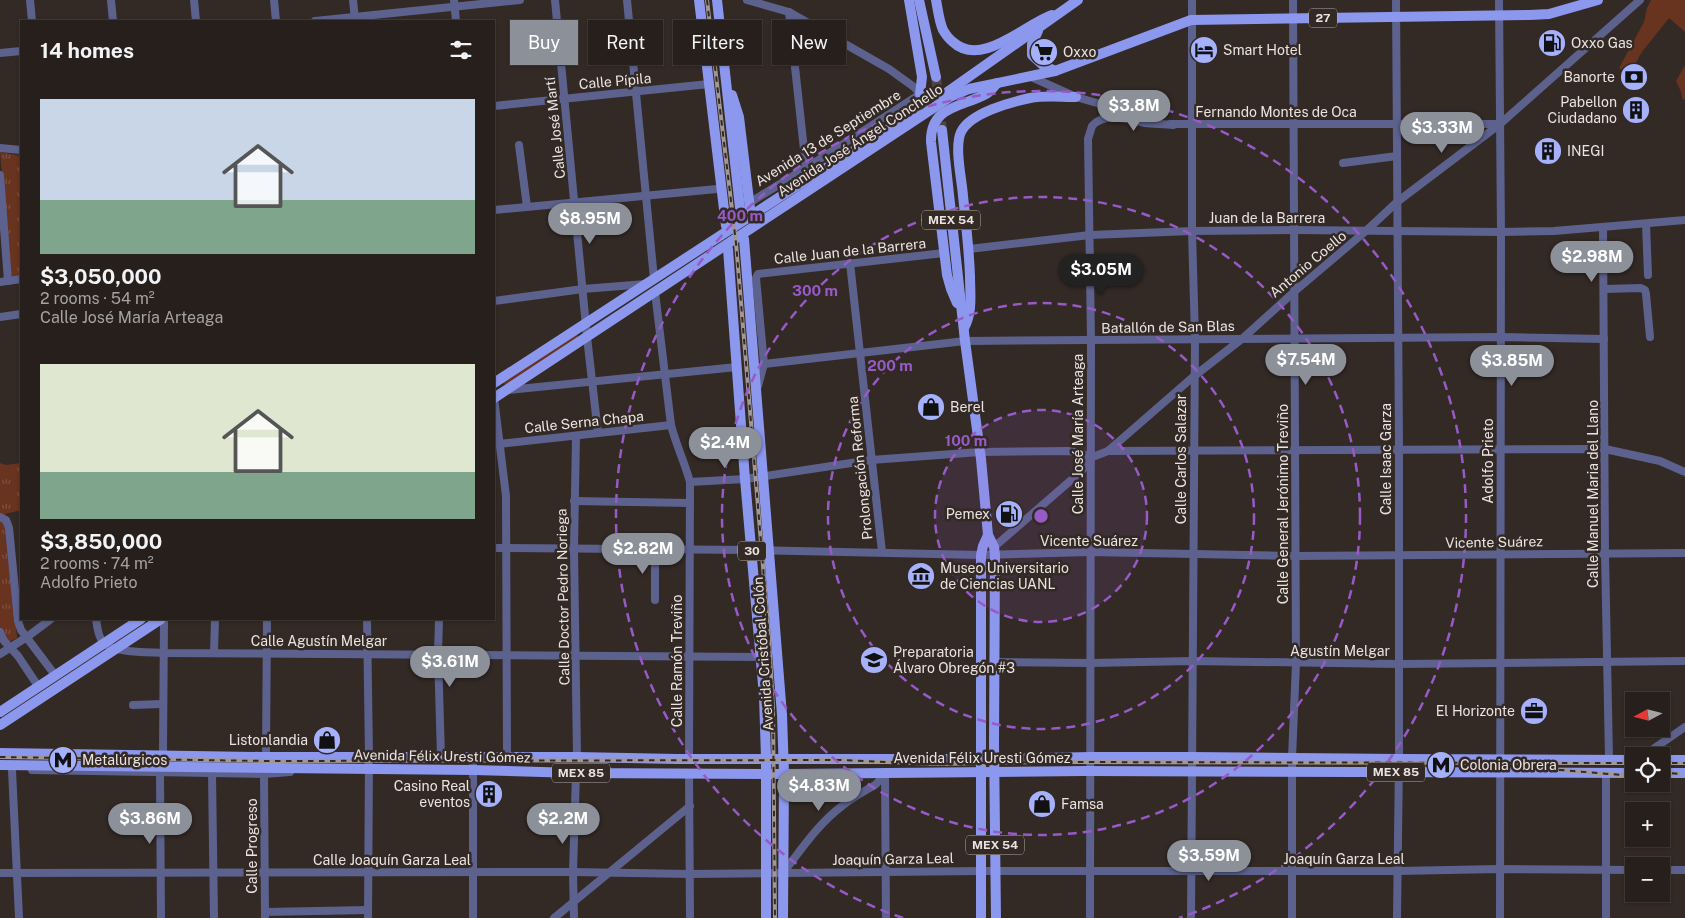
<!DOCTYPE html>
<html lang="en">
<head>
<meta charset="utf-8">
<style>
	body { margin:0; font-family:"Public Sans",sans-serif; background:#2e2725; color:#f1f3f6; height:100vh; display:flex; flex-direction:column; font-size:19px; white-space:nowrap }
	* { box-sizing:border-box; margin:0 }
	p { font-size:16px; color:#a4a2a3 }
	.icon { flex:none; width:28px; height:28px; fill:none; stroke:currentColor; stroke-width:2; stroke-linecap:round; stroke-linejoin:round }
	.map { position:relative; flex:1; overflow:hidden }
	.sheet { position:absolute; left:20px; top:20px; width:475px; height:600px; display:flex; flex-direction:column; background:#261f1c; border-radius:0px; box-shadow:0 1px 4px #0004,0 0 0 1px #423d3b }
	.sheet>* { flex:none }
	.top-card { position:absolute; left:510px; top:20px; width:475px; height:45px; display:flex; gap:10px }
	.needle { width:32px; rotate:263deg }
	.fabs { position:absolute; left:1625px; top:692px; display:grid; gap:10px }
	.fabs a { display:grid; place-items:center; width:45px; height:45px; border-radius:0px; background:#261f1c; box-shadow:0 1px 4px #0004,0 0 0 1px #423d3b; font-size:25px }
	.price { position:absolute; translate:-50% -42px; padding:0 11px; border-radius:18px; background:#8c9099; color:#fff; font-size:16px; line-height:32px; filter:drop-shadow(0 1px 2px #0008) }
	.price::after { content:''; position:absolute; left:50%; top:30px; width:15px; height:11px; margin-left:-8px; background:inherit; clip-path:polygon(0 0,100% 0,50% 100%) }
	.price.current { background:#222; color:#fff }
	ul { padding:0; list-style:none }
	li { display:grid; align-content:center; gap:10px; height:265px; padding:0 20px }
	li span { display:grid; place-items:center; height:155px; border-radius:0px; color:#555 }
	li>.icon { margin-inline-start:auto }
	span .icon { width:90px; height:90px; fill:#fffc; stroke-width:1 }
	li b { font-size:21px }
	h2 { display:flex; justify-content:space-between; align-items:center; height:60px; padding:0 20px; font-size:21px }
	.pill { padding:0 18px; border-radius:0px; background:#261f1c; box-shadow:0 1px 4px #0004,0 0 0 1px #423d3b; font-size:18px; line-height:45px }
	.pill.current { background:#8c9099; color:#fff }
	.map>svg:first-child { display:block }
	.grass { fill:#68331f }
	.park { fill:url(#park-tufts) }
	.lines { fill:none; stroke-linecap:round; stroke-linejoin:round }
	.major-tunnel { stroke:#4e4541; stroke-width:10; stroke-dasharray:10 5; stroke-linecap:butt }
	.minor { stroke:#5c628d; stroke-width:8 }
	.major { stroke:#8c97ee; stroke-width:10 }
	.rail-casing { stroke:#a19895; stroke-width:4 }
	.rail { stroke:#332925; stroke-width:2; stroke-dasharray:5.5; stroke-linecap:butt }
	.ring { fill:none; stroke:#975ac7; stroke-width:2.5; stroke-dasharray:9 6 }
	.labels { text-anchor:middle; stroke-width:5; stroke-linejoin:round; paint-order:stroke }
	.shield { fill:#332925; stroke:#b3aba8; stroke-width:1 }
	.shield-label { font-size:12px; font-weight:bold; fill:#eae3e0 }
	.poi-label { font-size:14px; fill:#eae3e0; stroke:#332925; text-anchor:start }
	.street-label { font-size:14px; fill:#eae3e0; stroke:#332925 }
	.centre { fill:#975ac7; stroke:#332925; stroke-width:2.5 }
	.ring-label { font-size:15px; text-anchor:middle; font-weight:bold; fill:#975ac7; stroke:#332925; stroke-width:5; stroke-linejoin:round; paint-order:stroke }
</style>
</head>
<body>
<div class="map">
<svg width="1685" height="918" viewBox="0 0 1685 918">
	<defs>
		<pattern id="park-tufts" width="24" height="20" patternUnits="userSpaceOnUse" patternTransform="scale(1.25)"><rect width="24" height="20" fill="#68331f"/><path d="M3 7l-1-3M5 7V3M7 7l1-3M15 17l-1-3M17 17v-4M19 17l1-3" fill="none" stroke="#7e503f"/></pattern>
	</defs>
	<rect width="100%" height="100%" fill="#332925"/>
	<g class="grass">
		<path d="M1651,0H1685V32L1669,18L1642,52L1629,75L1619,68L1644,22L1647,8Z"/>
		<path d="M1685,65V100L1682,99L1681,92L1676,81Z"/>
		<path d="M577,334L578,337L508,385L501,382Z"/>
	</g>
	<g class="park">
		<path d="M0,152L21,156V275L11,276Z"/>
		<path d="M0,463L6,465L21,463V510L5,514L17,638L4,644L0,626Z"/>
	</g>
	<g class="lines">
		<path class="major-tunnel" d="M936,77L942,130"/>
		<g class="minor">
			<path d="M30,0L32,21"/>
			<path d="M111,0L113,21"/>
			<path d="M194,0L196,21"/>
			<path d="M274,0L276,21"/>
			<path d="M353,0L355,20"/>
			<path d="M454,0L456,21"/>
			<path d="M555,0L587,337L598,433"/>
			<path d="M627,0L654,279"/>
			<path d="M747,0L789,12L889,69L914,87L920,94L926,105"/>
			<path d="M1396,0L1399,449V759L1397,918"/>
			<path d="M1499,0L1501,232L1500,918"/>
			<path d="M789,12L806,168"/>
			<path d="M315,21L520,0"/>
			<path d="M0,53L21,51"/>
			<path d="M1029,76L1076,97L1156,120"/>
			<path d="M494,106L709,84"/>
			<path d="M1170,124H1500"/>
			<path d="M519,145L527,207"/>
			<path d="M0,148L21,150"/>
			<path d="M1343,163L1397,156"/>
			<path d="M0,175L8,281"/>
			<path d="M749,203L806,168L920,94"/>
			<path d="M494,210L717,189"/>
			<path d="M1646,224L1648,275"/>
			<path d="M1603,228L1605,553L1609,759"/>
			<path d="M969,249L1090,235L1192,231L1293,230L1501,232L1554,231L1685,220"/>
			<path d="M850,263L882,552"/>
			<path d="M0,282L21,279"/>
			<path d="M1604,289L1641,288L1645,290L1646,294L1650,337"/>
			<path d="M655,292L671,425C676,445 685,463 690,482L689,759"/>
			<path d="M494,301L583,289L646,284"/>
			<path d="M0,317L21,314"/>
			<path d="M764,364L965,341L1501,337L1604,339"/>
			<path d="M758,386L764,364L756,278L758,274L944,253"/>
			<path d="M508,390L737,367"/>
			<path d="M494,398L506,496L507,757"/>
			<path d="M576,436L574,549L577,757"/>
			<path d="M499,444L671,425"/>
			<path d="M1108,451L1605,449L1660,461L1685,472"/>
			<path d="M690,482L745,479L871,460L980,452L1068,451L1081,453L1090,458"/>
			<path d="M574,501L690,503"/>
			<path d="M0,517L6,520L9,528L18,621L21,630L55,675"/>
			<path d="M994,547L1077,475L1085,467L1090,458L1108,451L1193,377L1243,338L1295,291L1367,230L1397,202L1500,124L1640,0"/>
			<path d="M494,548L752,550L981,555L1090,552L1295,556L1685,553"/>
			<path d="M655,549V600"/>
			<path d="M96,619C97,626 98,637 103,642C113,653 148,652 163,653L761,657"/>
			<path d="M367,619L369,757L368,918"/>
			<path d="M439,619L438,654L441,757"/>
			<path d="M0,632L4,641L18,656L38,686"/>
			<path d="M214,653L215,619"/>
			<path d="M0,654L27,637L51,619"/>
			<path d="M995,662L1090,663L1193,661L1399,664L1685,661"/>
			<path d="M133,705L162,704"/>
			<path d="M163,751L164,619"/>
			<path d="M266,752L267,619"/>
			<path d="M1643,756L1685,727"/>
			<path d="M12,770L19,918"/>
			<path d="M32,770L264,774L290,772"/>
			<path d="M885,772L886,918"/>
			<path d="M160,773L161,918"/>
			<path d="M212,773L214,918"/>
			<path d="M689,773L690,918"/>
			<path d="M1606,773V918"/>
			<path d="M264,774L265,918"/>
			<path d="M1661,870H1685"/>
			<path d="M0,873L573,872L690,874L981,871H1397L1499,869L1634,870"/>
			<path d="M783,873C801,850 818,824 842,806C852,798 864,791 875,785L879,781L883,772"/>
			<path d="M265,912L368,910"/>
			<path d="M473,918V757"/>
			<path d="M554,918L690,806"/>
			<path d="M574,918L573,872L576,773"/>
			<path d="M1090,918L1091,340L1088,139L1092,126C1106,111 1128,120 1145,123C1154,124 1164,124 1173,125"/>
			<path d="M1191,918L1195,339L1192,231V0"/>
			<path d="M1292,918V758L1296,663L1293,0"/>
		</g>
		<g class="major">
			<path d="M699,0L726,226"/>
			<path d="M717,0L741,217"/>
			<path d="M909,0L922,77L920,94"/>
			<path d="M919,0L936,77"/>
			<path d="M936,0C938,10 939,21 943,30C946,35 949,39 953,42C981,68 1024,25 1052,15"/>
			<path d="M1038,31L1032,44V55L1043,65L1055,71"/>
			<path d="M732,95L739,117L751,217"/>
			<path d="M943,95L1078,0"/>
			<path d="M942,130L965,341L981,459L988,535L994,547L995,555L994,744L996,918"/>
			<path d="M744,239L782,715L784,774L783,918"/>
			<path d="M728,249L745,479L764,696L766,758V918"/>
			<path d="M957,303L951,289L947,275L931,142C930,106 962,107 986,94C990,92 994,87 997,83"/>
			<path d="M964,328C973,312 970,294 970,276C969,249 966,223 963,196C962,180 954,147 961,132C970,113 1011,102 1030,98C1045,95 1061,97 1076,97"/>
			<path d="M494,383L792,189L916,112"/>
			<path d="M494,398L950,97L969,89L1055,71L1191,20L1530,15L1549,14L1598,0"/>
			<path d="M0,712L141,619"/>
			<path d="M0,725L161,619"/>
			<path d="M0,753L263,757H577L677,759H994L1091,757H1191L1399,759L1634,760"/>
			<path d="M1661,760H1685"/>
			<path d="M0,765L473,770L576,773L784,774L1085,771L1634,773"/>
			<path d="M1661,773H1685"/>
			<path d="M981,918V555L983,546L988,535"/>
		</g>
		<defs>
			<g id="rail">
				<path d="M707,0L736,243L769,638L773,709L775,918"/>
				<path d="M0,757L267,761L839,760L936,764L1043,762L1634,763"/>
				<path d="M1661,763H1685"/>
				<path d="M1548,769L1634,776"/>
				<path d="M1661,772L1679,774"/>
			</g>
		</defs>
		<use href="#rail" class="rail-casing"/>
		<use href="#rail" class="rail"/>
	</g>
	<circle cx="1041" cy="516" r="106" fill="#975ac7" fill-opacity=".12"/>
	<g class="ring">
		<circle cx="1041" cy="516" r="106"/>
		<circle cx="1041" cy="516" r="213"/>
		<circle cx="1041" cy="516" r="319"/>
		<path d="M903 918A425 425 0 1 1 1179 918"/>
	</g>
	<defs>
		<symbol id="fuel-disc" viewBox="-11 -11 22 22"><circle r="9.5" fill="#a6b1fc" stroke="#332925"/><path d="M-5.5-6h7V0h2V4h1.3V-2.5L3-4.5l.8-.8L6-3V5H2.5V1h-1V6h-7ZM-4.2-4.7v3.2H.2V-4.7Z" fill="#111"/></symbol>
		<symbol id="hotel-disc" viewBox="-11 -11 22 22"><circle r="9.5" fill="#a6b1fc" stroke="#332925"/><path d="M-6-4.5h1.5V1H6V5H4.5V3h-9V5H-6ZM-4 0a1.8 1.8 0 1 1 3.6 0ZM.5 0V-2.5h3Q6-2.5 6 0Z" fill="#111"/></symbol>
		<symbol id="supermarket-disc" viewBox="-11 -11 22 22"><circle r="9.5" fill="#a6b1fc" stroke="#332925"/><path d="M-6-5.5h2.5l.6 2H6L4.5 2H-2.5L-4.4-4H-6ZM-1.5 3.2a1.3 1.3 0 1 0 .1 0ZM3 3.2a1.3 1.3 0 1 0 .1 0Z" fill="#111"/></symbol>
		<symbol id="bank-disc" viewBox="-11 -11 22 22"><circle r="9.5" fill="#a6b1fc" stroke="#332925"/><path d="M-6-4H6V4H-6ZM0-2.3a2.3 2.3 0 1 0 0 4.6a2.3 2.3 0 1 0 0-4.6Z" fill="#111"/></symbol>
		<symbol id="building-disc" viewBox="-11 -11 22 22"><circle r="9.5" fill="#a6b1fc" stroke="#332925"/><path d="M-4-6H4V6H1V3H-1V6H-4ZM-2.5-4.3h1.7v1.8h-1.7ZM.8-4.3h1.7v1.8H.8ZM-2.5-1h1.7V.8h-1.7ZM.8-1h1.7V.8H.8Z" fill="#111"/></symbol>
		<symbol id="shop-disc" viewBox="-11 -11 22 22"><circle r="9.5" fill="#a6b1fc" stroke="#332925"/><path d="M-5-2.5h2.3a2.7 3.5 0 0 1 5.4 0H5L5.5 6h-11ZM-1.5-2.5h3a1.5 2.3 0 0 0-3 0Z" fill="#111"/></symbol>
		<symbol id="museum-disc" viewBox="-11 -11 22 22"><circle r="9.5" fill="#a6b1fc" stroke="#332925"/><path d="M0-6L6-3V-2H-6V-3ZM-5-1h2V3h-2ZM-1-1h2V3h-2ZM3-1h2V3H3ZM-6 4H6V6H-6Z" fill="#111"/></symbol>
		<symbol id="university-disc" viewBox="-11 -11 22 22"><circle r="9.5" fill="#a6b1fc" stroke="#332925"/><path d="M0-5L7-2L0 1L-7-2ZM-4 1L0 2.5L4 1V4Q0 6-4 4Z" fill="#111"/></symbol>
		<symbol id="office-disc" viewBox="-11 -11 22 22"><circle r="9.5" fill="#a6b1fc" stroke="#332925"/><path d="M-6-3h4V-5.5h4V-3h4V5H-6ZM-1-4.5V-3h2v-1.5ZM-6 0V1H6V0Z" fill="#111"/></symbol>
		<symbol id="metro-disc" viewBox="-11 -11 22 22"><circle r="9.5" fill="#a6b1fc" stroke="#332925"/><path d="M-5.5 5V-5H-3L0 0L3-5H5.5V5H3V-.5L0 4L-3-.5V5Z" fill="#111"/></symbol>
	</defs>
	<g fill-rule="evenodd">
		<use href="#fuel-disc" x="1536" y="27" width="32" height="32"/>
		<use href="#hotel-disc" x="1188" y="34" width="32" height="32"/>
		<use href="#supermarket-disc" x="1028" y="36" width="32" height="32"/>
		<use href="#bank-disc" x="1618" y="61" width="32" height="32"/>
		<use href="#building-disc" x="1620" y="94" width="32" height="32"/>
		<use href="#building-disc" x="1532" y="135" width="32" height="32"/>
		<use href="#shop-disc" x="915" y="391" width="32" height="32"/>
		<use href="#fuel-disc" x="993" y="498" width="32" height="32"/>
		<use href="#museum-disc" x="905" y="560" width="32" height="32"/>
		<use href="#university-disc" x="858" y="644" width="32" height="32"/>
		<use href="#office-disc" x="1518" y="695" width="32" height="32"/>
		<use href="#shop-disc" x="311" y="724" width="32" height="32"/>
		<use href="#metro-disc" x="47" y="744" width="32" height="32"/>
		<use href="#metro-disc" x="1425" y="749" width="32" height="32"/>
		<use href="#building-disc" x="473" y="778" width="32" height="32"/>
		<use href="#shop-disc" x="1026" y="788" width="32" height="32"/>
	</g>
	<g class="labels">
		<g class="shield">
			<rect x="1309" y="8.5" width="28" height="19" rx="4"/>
			<rect x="922" y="210.5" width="58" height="19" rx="4"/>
			<rect x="738" y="541.5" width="28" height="19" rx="4"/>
			<rect x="1367" y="762.5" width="58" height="19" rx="4"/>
			<rect x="552" y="763.5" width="58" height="19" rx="4"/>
			<rect x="966" y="835.5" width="58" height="19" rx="4"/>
		</g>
		<g class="shield-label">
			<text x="1323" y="22">27</text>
			<text x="951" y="224">MEX 54</text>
			<text x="752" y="555">30</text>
			<text x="1396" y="776">MEX 85</text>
			<text x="581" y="777">MEX 85</text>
			<text x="995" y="849">MEX 54</text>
		</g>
		<g class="poi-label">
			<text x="1571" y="48">Oxxo Gas</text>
			<text x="1223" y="55">Smart Hotel</text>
			<text x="1063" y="57">Oxxo</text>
			<text x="1615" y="82" text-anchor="end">Banorte</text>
			<text x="1617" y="107" text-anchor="end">Pabellon<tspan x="1617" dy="16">Ciudadano</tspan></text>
			<text x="1567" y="156">INEGI</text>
			<text x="950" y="412">Berel</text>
			<text x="990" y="519" text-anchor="end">Pemex</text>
			<text x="940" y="573">Museo Universitario<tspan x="940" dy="16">de Ciencias UANL</tspan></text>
			<text x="893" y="657">Preparatoria<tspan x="893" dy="16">Álvaro Obregón #3</tspan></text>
			<text x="1515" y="716" text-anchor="end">El Horizonte</text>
			<text x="308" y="745" text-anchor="end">Listonlandia</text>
			<text x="82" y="765">Metalúrgicos</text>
			<text x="1460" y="770">Colonia Obrera</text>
			<text x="470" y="791" text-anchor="end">Casino Real<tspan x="470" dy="16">eventos</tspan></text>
			<text x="1061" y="809">Famsa</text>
		</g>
		<g class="street-label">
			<text transform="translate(615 81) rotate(-5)" y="5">Calle Pípila</text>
			<text x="1276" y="117">Fernando Montes de Oca</text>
			<text transform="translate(555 128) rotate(-96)" y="5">Calle José Martí</text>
			<text transform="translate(828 138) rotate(-32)" y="5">Avenida 13 de Septiembre</text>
			<text transform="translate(860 140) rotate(-33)" y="5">Avenida José Ángel Conchello</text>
			<text x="1267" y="223">Juan de la Barrera</text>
			<text transform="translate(850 251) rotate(-6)" y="5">Calle Juan de la Barrera</text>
			<text transform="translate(1308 264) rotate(-40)" y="5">Antonio Coello</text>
			<text transform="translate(1168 327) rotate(-1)" y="5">Batallón de San Blas</text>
			<text transform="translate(584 422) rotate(-6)" y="5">Calle Serna Chapa</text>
			<text transform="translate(1078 434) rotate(-90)" y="5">Calle José María Arteaga</text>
			<text transform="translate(1181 459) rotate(-90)" y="5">Calle Carlos Salazar</text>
			<text transform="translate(1386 459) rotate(-90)" y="5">Calle Isaac Garza</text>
			<text transform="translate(1488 461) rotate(-90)" y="5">Adolfo Prieto</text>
			<text transform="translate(860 468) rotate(-96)" y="5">Prolongación Reforma</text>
			<text transform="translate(1593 494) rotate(-90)" y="5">Calle Manuel Maria del Llano</text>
			<text transform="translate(1283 504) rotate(-90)" y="5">Calle General Jerónimo Treviño</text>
			<text x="1089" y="546">Vicente Suárez</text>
			<text transform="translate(1494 542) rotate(-1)" y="5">Vicente Suárez</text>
			<text transform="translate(563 597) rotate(-91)" y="5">Calle Doctor Pedro Noriega</text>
			<text x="319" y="646">Calle Agustín Melgar</text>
			<text x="1340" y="656">Agustín Melgar</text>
			<text transform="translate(763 654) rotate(-94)" y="5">Avenida Cristóbal Colón</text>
			<text transform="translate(677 661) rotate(-90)" y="5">Calle Ramón Treviño</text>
			<text transform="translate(442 756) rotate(1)" y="5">Avenida Félix Uresti Gómez</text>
			<text x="982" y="763">Avenida Félix Uresti Gómez</text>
			<text transform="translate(252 846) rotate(-90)" y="5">Calle Progreso</text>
			<text transform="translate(893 859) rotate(-1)" y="5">Joaquín Garza Leal</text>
			<text x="1344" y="864">Joaquín Garza Leal</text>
			<text x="392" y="865">Calle Joaquín Garza Leal</text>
		</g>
	</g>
	<circle cx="1041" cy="516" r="8" class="centre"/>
	<g class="ring-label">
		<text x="740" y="221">400 m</text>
		<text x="815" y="296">300 m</text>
		<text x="890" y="371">200 m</text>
		<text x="966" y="446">100 m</text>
	</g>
</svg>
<div class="fabs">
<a><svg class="needle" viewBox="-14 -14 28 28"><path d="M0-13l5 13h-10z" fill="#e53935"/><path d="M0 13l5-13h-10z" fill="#a4a2a3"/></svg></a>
<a><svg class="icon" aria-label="locate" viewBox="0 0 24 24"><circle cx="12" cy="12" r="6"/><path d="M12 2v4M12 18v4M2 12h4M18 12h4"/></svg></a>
<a>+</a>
<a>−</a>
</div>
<b class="price" style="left:1134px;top:132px">$3.8M</b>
<b class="price" style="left:1442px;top:154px">$3.33M</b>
<b class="price" style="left:590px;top:245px">$8.95M</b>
<b class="price" style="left:1592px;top:283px">$2.98M</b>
<b class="price current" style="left:1101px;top:296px">$3.05M</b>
<b class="price" style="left:1306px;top:386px">$7.54M</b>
<b class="price" style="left:1512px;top:387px">$3.85M</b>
<b class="price" style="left:725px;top:469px">$2.4M</b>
<b class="price" style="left:643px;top:575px">$2.82M</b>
<b class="price" style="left:450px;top:688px">$3.61M</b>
<b class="price" style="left:819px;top:812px">$4.83M</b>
<b class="price" style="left:150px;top:845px">$3.86M</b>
<b class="price" style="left:563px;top:845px">$2.2M</b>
<b class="price" style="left:1209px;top:882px">$3.59M</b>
<div class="top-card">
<a class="pill current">Buy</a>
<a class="pill">Rent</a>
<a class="pill">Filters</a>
<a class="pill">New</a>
</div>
<section class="sheet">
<h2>14 homes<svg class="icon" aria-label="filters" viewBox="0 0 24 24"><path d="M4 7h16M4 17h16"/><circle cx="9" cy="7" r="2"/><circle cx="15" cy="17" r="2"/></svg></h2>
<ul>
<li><span style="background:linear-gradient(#c9d6e8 65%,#7fa58c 0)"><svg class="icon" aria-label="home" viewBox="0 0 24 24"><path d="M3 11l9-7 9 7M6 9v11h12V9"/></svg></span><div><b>$3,050,000</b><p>2 rooms · 54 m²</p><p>Calle José María Arteaga</p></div></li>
<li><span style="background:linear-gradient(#dfe7d0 70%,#7fa58c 0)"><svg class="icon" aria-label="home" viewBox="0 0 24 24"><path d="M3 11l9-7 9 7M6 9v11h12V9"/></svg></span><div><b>$3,850,000</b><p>2 rooms · 74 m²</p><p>Adolfo Prieto</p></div></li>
</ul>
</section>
</div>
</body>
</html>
